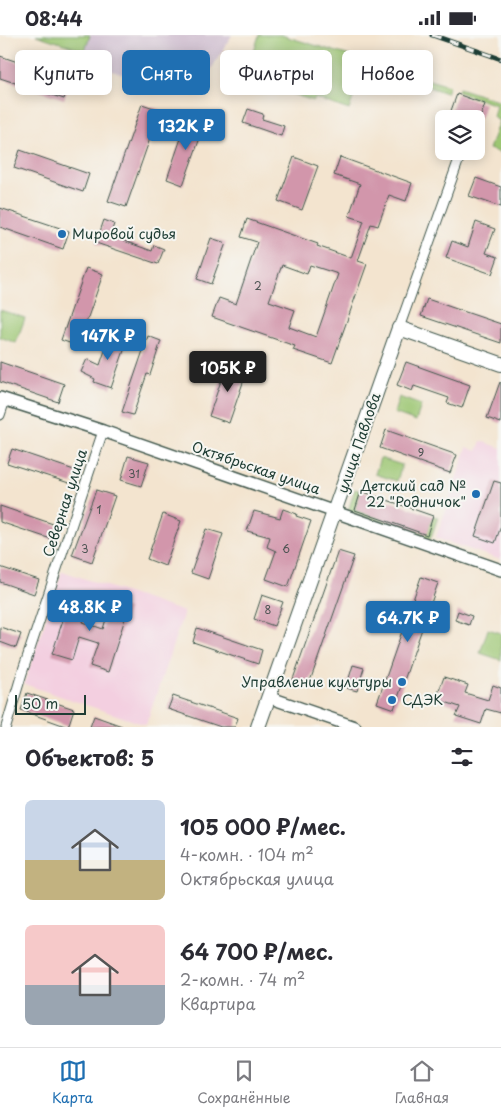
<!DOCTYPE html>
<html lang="ru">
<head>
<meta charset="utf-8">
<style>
	body { margin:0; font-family:"Playpen Sans",sans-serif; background:#f2f2f3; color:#2b2b33; height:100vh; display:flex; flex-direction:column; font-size:19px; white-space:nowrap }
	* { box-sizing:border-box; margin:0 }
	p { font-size:16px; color:#7c7c81 }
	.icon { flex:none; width:28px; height:28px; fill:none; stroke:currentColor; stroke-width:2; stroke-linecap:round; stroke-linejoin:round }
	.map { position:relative; height:692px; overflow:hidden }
	.side { display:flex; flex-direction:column; background:#fff; flex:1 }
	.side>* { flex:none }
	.top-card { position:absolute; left:15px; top:15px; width:471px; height:45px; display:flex; gap:10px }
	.buttons { position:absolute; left:435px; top:75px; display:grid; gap:10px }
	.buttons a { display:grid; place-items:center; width:50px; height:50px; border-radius:8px; background:#fff; box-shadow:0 2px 12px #0003; font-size:25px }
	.scale { position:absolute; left:15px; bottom:12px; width:71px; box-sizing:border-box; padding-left:5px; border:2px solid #1f3d34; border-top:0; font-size:14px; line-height:18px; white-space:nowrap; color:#1f3d34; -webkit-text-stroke:4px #f6f6f2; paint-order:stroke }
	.price { position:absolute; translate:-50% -42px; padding:0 11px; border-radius:5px; background:#1f6fb2; color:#fff; font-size:16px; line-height:32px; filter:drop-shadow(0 1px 2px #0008) }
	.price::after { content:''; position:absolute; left:50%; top:30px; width:15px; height:11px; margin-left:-8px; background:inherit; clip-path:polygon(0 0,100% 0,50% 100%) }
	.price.selected { background:#222; color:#fff }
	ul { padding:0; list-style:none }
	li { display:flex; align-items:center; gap:15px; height:125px; padding:0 25px }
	li span { display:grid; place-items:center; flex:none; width:140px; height:100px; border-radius:8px; color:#555 }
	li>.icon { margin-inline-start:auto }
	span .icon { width:60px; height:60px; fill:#fffc; stroke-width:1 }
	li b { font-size:21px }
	h2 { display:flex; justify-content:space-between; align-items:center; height:60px; padding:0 25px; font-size:21px }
	.pill { padding:0 18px; border-radius:8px; background:#fff; box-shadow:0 2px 12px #0003; font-size:18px; line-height:45px }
	.pill.selected { background:#1f6fb2; color:#fff }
	.status { display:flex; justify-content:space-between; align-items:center; height:35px; padding:0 25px; background:#fff; direction:ltr }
	.status svg { height:14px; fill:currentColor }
	.tab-bar { display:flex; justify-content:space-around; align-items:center; height:70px; border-top:1px solid #e1e1e2; background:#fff; font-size:14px; color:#7c7c81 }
	.tab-bar a { display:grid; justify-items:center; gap:2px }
	.tab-bar .selected { color:#1f6fb2 }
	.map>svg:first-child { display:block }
	.built { fill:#f3cfe0 }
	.industrial { fill:#cfbdcf }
	.green { fill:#9cc672; stroke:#5e8253 }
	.building { fill:#d296ab; fill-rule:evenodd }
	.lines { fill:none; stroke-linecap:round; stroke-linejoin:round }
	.minor-casing { stroke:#3f564b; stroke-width:11 }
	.tertiary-casing { stroke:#3f564b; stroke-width:14 }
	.secondary-casing { stroke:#3f564b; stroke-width:16 }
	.minor { stroke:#fff; stroke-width:9 }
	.tertiary { stroke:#fff; stroke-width:11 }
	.secondary { stroke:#fff; stroke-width:14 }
	.rail-casing { stroke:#1f3d34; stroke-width:5 }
	.rail { stroke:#f6f6f2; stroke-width:3; stroke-dasharray:9; stroke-linecap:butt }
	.poi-dot { fill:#1f6fb2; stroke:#f6f6f2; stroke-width:2 }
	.labels { text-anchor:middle; stroke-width:4; stroke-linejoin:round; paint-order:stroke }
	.number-label { font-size:11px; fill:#4c5352 }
	.poi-label { font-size:14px; fill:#1f3d34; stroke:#f6f6f2; text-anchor:start }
	.street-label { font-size:14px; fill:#1f3d34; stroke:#f6f6f2 }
</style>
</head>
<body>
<div class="status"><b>08:44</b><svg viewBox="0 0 49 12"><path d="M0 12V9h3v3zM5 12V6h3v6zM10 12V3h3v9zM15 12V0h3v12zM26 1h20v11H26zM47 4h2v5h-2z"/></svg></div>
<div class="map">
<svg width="501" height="692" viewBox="0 0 501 692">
	<rect width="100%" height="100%" fill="#f6f6f2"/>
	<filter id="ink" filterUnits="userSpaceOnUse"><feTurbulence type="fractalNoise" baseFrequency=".02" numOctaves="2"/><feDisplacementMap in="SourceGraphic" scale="10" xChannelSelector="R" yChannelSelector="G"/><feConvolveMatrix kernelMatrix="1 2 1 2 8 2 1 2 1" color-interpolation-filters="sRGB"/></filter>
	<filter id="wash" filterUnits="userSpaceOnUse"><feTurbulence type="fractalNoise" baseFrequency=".0096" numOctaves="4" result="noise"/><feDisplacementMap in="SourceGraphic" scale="20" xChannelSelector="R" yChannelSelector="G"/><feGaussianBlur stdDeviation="1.12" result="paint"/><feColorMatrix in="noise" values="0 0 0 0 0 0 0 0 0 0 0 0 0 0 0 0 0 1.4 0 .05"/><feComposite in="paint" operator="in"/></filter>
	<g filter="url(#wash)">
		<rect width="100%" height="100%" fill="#f3e4cf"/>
		<g class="built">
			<path d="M481,406L501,413V525L436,503L467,412L477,416Z"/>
			<path d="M62,536L184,577L146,690L24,649Z"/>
		</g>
		<path class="industrial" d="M90,0H232L195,61L82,27Z"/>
		<g class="green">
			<path d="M36,0H90L85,16Z"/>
			<path d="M259,0H281L449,51L446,58L364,30L349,75L315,63L314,66L246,44Z"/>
			<path d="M459,53L501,67V118L489,114L499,86L493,82L496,70L458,57Z"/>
			<path d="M0,275L25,283L16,308L0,302Z"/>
			<path d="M399,362L421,370L416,386L394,378Z"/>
			<path d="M380,423L402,430L397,446L375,439Z"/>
			<path d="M355,454L361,456L355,475L426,499L433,481L438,482L430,505L348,476Z"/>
			<path d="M488,594L501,598V625L480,618Z"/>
		</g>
		<g id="blocks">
			<g class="building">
				<path d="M0,21L71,45L64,64L0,43Z"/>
				<path d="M457,59L485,69L480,84H448Z"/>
				<path d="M142,69L160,75L126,172L108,166Z"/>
				<path d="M248,74L263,79L262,84L284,91L281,101L243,88Z"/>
				<path d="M188,83L205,89L183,150L167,144Z"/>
				<path d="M20,115L89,139L83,157L14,133Z"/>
				<path d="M294,122L318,131L302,175L278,166Z"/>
				<path d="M340,122L412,148L406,166L389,160L378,191L371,189L358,226L367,229L332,328L293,315L295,311L212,282L219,263L236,269L257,207L241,202L247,184L318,209L317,211L351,223L364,186L349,181L360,149L334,140ZM282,230L307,239L310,230L338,239L316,302L289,292L295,275L269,266Z"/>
				<path d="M476,143L501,152V172L469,161Z"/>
				<path d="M0,173L69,196L63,214L0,192Z"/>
				<path d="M104,185L114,189L110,201L152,216L154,210L164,214L158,229L96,208Z"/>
				<path d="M476,187L495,194L486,218L498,222L492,239L446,223L452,206L468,212Z"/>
				<path d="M211,203L226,208L211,249L197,244Z"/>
				<path d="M86,233L103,239L78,311L61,305Z"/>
				<path d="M427,264L501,289V308L421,281Z"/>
				<path d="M112,295L129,301L111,353L94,347L95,344L81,337L87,324L100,330Z"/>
				<path d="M148,301L161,306L150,340L147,339L133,380L122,377Z"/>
				<path d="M0,327L64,349L58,367L0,347Z"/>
				<path d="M406,327L470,350L462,373L447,368L449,363L414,351L412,356L397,350Z"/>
				<path d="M227,328L247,336L229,388L209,381Z"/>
				<path d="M500,347L501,348V388L487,383Z"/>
				<path d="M386,395L457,420L450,438L380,413Z"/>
				<path d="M12,414L77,436L72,449L7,428Z"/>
				<path d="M128,421L149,427L141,451L121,445Z"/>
				<path d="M494,446L501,448V491L495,508L475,501Z"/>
				<path d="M96,455L115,461L92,527L72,520Z"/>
				<path d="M361,456L433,481L427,500L355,475Z"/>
				<path d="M0,471L59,491L54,505L0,487Z"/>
				<path d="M283,474L297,479L296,481L311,486L288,552L266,544L276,516L267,512L270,502L247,496L254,476L280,483Z"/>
				<path d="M163,479L181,486L165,531L147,524Z"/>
				<path d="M206,494L223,499L208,544L191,538Z"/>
				<path d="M338,516L354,521L308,652L292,647Z"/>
				<path d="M0,532L39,545L34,559L0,547Z"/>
				<path d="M421,542L438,548L394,674L377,668Z"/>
				<path d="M72,557L91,563L83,587L103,594L111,568L128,574L108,637L90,631L98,608L79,602L72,625L52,619Z"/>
				<path d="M262,560L283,567L274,591L254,584Z"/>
				<path d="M458,576L472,581L469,590L455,585Z"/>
				<path d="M0,592L21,599L16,613L0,607Z"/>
				<path d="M197,593L262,615L258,629L193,607Z"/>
				<path d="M353,630L364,633L357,656L346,653Z"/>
				<path d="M444,642L468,650L465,658L488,665L493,650L501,653V678L486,674L481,689L456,681L460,672L436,664Z"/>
				<path d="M27,658L74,674L68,692L21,675Z"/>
				<path d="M173,661L238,683L235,692H221L168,674Z"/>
				<path d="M94,681L122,691L121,692H90Z"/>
			</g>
		</g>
	</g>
	<g filter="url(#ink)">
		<use href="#blocks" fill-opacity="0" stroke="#3f564b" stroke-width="1"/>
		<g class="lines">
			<defs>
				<g id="minor">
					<path d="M399,293L459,124"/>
					<path d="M0,380L5,365"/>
					<path d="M6,692L22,638L103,396"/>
				</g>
				<g id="tertiary">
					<path d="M0,363L103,396L501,535"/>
					<path d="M268,662L355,692"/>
				</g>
				<path id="secondary" d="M258,692L399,293L501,329"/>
			</defs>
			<use href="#minor" class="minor-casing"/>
			<use href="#tertiary" class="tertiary-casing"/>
			<use href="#secondary" class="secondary-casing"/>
			<use href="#minor" class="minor"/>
			<use href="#tertiary" class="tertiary"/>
			<use href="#secondary" class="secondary"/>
			<defs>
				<path id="rail" d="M432,0L501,24"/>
			</defs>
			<use href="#rail" class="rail-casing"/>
			<use href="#rail" class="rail"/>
		</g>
	</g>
	<g class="poi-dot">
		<circle cx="62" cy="199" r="5"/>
		<circle cx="476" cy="459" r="5"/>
		<circle cx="402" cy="647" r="5"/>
		<circle cx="392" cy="665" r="5"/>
	</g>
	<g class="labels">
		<g class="number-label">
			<text x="258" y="255">2</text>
			<text x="421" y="422">9</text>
			<text x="134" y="443">31</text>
			<text x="99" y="479">1</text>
			<text x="85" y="518">3</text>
			<text x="286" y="518">6</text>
			<text x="268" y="579">8</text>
		</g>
		<g class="poi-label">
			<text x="72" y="204">Мировой судья</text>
			<text x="466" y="456" text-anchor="end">Детский сад №<tspan x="466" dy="16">22 "Родничок"</tspan></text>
			<text x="392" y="652" text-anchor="end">Управление культуры</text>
			<text x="402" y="670">СДЭК</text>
		</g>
		<g class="street-label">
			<text transform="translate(359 408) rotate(-71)" y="5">улица Павлова</text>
			<text transform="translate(256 433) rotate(19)" y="5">Октябрьская улица</text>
			<text transform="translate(65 468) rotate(-72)" y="5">Северная улица</text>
		</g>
	</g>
</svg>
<div class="buttons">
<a><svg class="icon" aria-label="layers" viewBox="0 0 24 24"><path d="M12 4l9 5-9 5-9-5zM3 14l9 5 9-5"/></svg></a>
</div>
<div class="scale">50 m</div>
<b class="price" style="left:186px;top:116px">132K ₽</b>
<b class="price" style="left:108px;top:326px">147K ₽</b>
<b class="price selected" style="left:228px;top:358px">105K ₽</b>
<b class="price" style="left:90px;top:597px">48.8K ₽</b>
<b class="price" style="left:408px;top:608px">64.7K ₽</b>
<div class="top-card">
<a class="pill">Купить</a>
<a class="pill selected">Снять</a>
<a class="pill">Фильтры</a>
<a class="pill">Новое</a>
</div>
</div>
<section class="side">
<h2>Объектов: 5<svg class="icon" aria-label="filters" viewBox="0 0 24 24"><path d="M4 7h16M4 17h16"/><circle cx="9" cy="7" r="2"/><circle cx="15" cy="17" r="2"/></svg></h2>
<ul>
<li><span style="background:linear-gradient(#c9d6e8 60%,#c2b280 0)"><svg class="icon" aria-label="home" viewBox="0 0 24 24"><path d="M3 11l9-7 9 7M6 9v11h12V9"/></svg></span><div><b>105 000 ₽/мес.</b><p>4-комн. · 104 m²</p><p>Октябрьская улица</p></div></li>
<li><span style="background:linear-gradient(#f6c9c9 60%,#9aa5b1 0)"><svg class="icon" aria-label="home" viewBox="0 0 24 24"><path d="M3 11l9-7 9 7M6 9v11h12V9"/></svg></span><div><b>64 700 ₽/мес.</b><p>2-комн. · 74 m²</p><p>Квартира</p></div></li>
</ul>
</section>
<nav class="tab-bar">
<a class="selected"><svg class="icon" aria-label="map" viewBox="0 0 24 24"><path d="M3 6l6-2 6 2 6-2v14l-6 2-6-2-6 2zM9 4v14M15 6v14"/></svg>Карта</a>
<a><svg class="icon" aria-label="saved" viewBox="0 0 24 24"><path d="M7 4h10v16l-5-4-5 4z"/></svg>Сохранённые</a>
<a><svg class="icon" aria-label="home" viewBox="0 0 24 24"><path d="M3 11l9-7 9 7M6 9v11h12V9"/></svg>Главная</a>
</nav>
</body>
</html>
